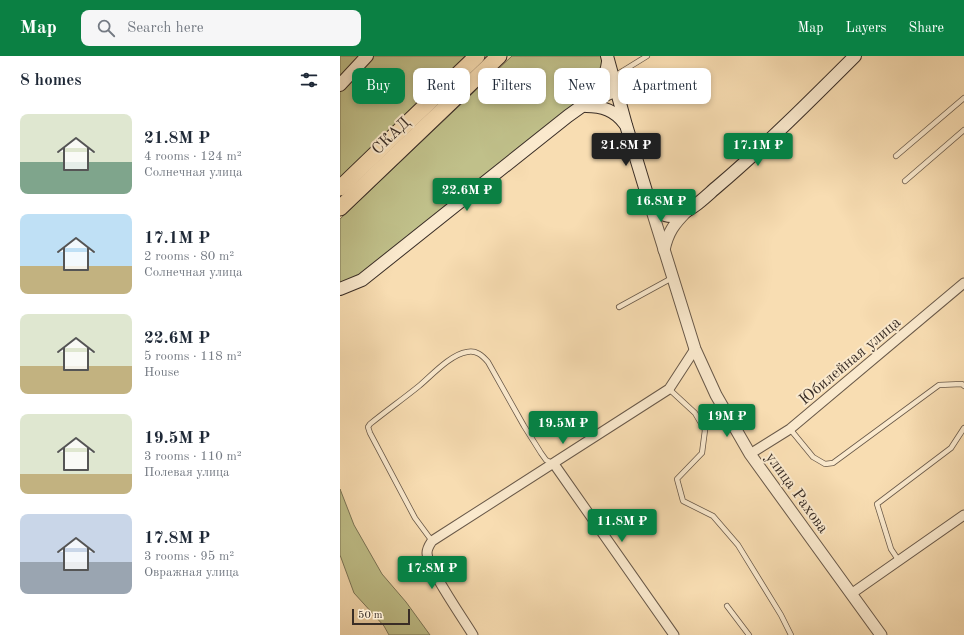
<!DOCTYPE html>
<html lang="en">
<head>
<meta charset="utf-8">
<style>
	body { margin:0; font-family:"Old Standard TT",serif; background:#f6f6f7; color:#1f2937; height:100vh; display:flex; flex-direction:column; font-size:15px; white-space:nowrap }
	* { box-sizing:border-box; margin:0 }
	p { font-size:13px; color:#747a83 }
	.icon { flex:none; width:22px; height:22px; fill:none; stroke:currentColor; stroke-width:2; stroke-linecap:round; stroke-linejoin:round }
	.map { position:relative; flex:1; overflow:hidden }
	.sheet { display:flex; flex-direction:column; background:#fff; width:340px }
	.sheet>* { flex:none }
	.top-card { position:absolute; left:12px; top:12px; width:380px; height:36px; display:flex; gap:8px }
	.scale { position:absolute; left:12px; bottom:10px; width:58px; box-sizing:border-box; padding-left:4px; border:2px solid #392d26; border-top:0; font-size:11px; line-height:14px; white-space:nowrap; color:#392d26; -webkit-text-stroke:3px #fae9cd; paint-order:stroke }
	.price { position:absolute; translate:-50% -34px; padding:0 9px; border-radius:4px; background:#0b8043; color:#fff; font-size:13px; line-height:26px; filter:drop-shadow(0 1px 2px #0008) }
	.price::after { content:''; position:absolute; left:50%; top:24px; width:12px; height:9px; margin-left:-6px; background:inherit; clip-path:polygon(0 0,100% 0,50% 100%) }
	.price.selected { background:#222; color:#fff }
	ul { padding:0; list-style:none }
	li { display:flex; align-items:center; gap:12px; height:100px; padding:0 20px }
	li span { display:grid; place-items:center; flex:none; width:112px; height:80px; border-radius:8px; color:#555 }
	li>.icon { margin-inline-start:auto }
	span .icon { width:48px; height:48px; fill:#fffc; stroke-width:1 }
	li b { font-size:17px }
	h2 { display:flex; justify-content:space-between; align-items:center; height:48px; padding:0 20px; font-size:17px }
	.tag { padding:0 14px; border-radius:8px; background:#fff; box-shadow:0 2px 6px #0003; font-size:14px; line-height:36px }
	.tag.selected { background:#0b8043; color:#fff }
	header { display:flex; align-items:center; gap:24px; box-sizing:border-box; height:56px; padding:0 20px; background:#0b8043; color:#fff }
	header strong { font-size:19px }
	nav { display:flex; gap:22px; margin-inline-start:auto; font-size:14px }
	.search { width:280px; height:36px; background:#f6f6f7; display:flex; align-items:center; gap:10px; box-sizing:border-box; padding:0 14px; border-radius:8px; color:#747a83; font-size:15px }
	main { display:flex; flex:1; min-height:0 }
	.map>svg:first-child { display:block }
	.green { fill:#c0c08a; stroke:#7c7658 }
	.lines { fill:none; stroke-linecap:round; stroke-linejoin:round }
	.service-casing { stroke:#695949; stroke-width:6 }
	.minor-casing { stroke:#695949; stroke-width:11 }
	.tertiary-casing { stroke:#695949; stroke-width:13 }
	.secondary-casing { stroke:#392d26; stroke-width:14 }
	.trunk-casing { stroke:#392d26; stroke-width:17 }
	.service { stroke:#fae9cd; stroke-width:4.5 }
	.minor { stroke:#fae9cd; stroke-width:9 }
	.tertiary { stroke:#fae9cd; stroke-width:11 }
	.secondary { stroke:#fae9cd; stroke-width:12 }
	.trunk { stroke:#f8ddb2; stroke-width:15 }
	.labels { text-anchor:middle; stroke-width:4; stroke-linejoin:round; paint-order:stroke }
	.street-label { font-size:16px; fill:#392d26; stroke:#fae9cd }
</style>
</head>
<body>
<header>
<strong>Map</strong>
<div class="search"><svg class="icon" aria-label="search" viewBox="0 0 24 24"><circle cx="10" cy="10" r="6"/><path d="M15 15l6 6"/></svg>Search here</div>
<nav><a>Map</a><a>Layers</a><a>Share</a></nav>
</header>
<main>
<section class="sheet">
<h2>8 homes<svg class="icon" aria-label="filters" viewBox="0 0 24 24"><path d="M4 7h16M4 17h16"/><circle cx="9" cy="7" r="2"/><circle cx="15" cy="17" r="2"/></svg></h2>
<ul>
<li><span style="background:linear-gradient(#dfe7d0 60%,#7fa58c 0)"><svg class="icon" aria-label="home" viewBox="0 0 24 24"><path d="M3 11l9-7 9 7M6 9v11h12V9"/></svg></span><div><b>21.8M ₽</b><p>4 rooms · 124 m²</p><p>Солнечная улица</p></div></li>
<li><span style="background:linear-gradient(#bfe0f5 65%,#c2b280 0)"><svg class="icon" aria-label="home" viewBox="0 0 24 24"><path d="M3 11l9-7 9 7M6 9v11h12V9"/></svg></span><div><b>17.1M ₽</b><p>2 rooms · 80 m²</p><p>Солнечная улица</p></div></li>
<li><span style="background:linear-gradient(#dfe7d0 65%,#c2b280 0)"><svg class="icon" aria-label="home" viewBox="0 0 24 24"><path d="M3 11l9-7 9 7M6 9v11h12V9"/></svg></span><div><b>22.6M ₽</b><p>5 rooms · 118 m²</p><p>House</p></div></li>
<li><span style="background:linear-gradient(#dfe7d0 75%,#c2b280 0)"><svg class="icon" aria-label="home" viewBox="0 0 24 24"><path d="M3 11l9-7 9 7M6 9v11h12V9"/></svg></span><div><b>19.5M ₽</b><p>3 rooms · 110 m²</p><p>Полевая улица</p></div></li>
<li><span style="background:linear-gradient(#c9d6e8 60%,#9aa5b1 0)"><svg class="icon" aria-label="home" viewBox="0 0 24 24"><path d="M3 11l9-7 9 7M6 9v11h12V9"/></svg></span><div><b>17.8M ₽</b><p>3 rooms · 95 m²</p><p>Овражная улица</p></div></li>
</ul>
</section>
<div class="map">
<svg width="624" height="579" viewBox="0 0 624 579">
	<rect width="100%" height="100%" fill="#f8ddb2"/>
	<filter id="stains"><feTurbulence type="fractalNoise" baseFrequency=".005" numOctaves="4"/><feColorMatrix values="0 0 0 0 .2 0 0 0 0 .09 0 0 0 0 .02 0 0 0 .5 -.17"/></filter>
	<radialGradient id="worn" r=".72"><stop offset=".6" stop-color="#630" stop-opacity="0"/><stop offset="1" stop-color="#630" stop-opacity=".3"/></radialGradient>
	<g class="green">
		<path d="M0,0H125L0,122Z"/>
		<path d="M172,0H263L264,11L247,40L21,219L0,228V163Z"/>
		<path d="M0,433L14,469L42,518L66,546L90,579H49L44,570L14,537L0,499Z"/>
	</g>
	<g class="lines">
		<defs>
			<g id="service">
				<path d="M273,21L307,0"/>
				<path d="M556,100L624,42"/>
				<path d="M565,125L624,74"/>
				<path d="M279,251L332,222"/>
				<path d="M329,333L355,357L365,374L362,397L337,423L343,445L373,460L398,489L441,559L451,579"/>
				<path d="M450,373L473,401L485,408L493,407L599,329L622,328L624,330"/>
				<path d="M92,485L75,462L30,377L28,371L30,368C46,355 63,343 79,330C91,320 111,298 127,296C136,294 142,299 148,306L184,370L201,397L206,404L214,408"/>
				<path d="M559,505L551,493L537,448L611,392L624,372"/>
				<path d="M387,550L409,579"/>
			</g>
			<g id="minor">
				<path d="M410,398L450,373L624,227"/>
				<path d="M214,408L334,579"/>
				<path d="M511,538L624,459"/>
				<path d="M133,579C124,564 87,511 87,497C87,492 90,488 92,485L329,333L355,293"/>
			</g>
			<g id="tertiary">
				<path d="M309,145L355,293L376,339L410,398L541,579"/>
				<path d="M324,194C328,176 334,168 347,155"/>
			</g>
			<g id="secondary">
				<path d="M267,0L286,69L309,145C316,154 324,163 337,159C352,155 366,140 378,130C426,89 471,44 515,0"/>
				<path d="M0,29L27,0"/>
				<path d="M246,47C257,34 266,23 268,6"/>
				<path d="M246,50C262,50 275,54 285,68"/>
				<path d="M0,233L22,224L228,60L242,50L276,34"/>
			</g>
			<g id="trunk">
				<path d="M0,132L137,0"/>
				<path d="M0,152L159,0"/>
			</g>
		</defs>
		<use href="#service" class="service-casing"/>
		<use href="#minor" class="minor-casing"/>
		<use href="#tertiary" class="tertiary-casing"/>
		<use href="#secondary" class="secondary-casing"/>
		<use href="#trunk" class="trunk-casing"/>
		<use href="#service" class="service"/>
		<use href="#minor" class="minor"/>
		<use href="#tertiary" class="tertiary"/>
		<use href="#secondary" class="secondary"/>
		<use href="#trunk" class="trunk"/>
	</g>
	<g class="labels">
		<g class="street-label">
			<text transform="translate(50 79) rotate(-44)" y="6">СКАД</text>
			<text transform="translate(509 304) rotate(-40)" y="6">Юбилейная улица</text>
			<text transform="translate(458 436) rotate(54)" y="6">улица Рахова</text>
		</g>
	</g>
	<rect width="100%" height="100%" filter="url(#stains)"/>
	<rect width="100%" height="100%" fill="url(#worn)"/>
</svg>
<div class="scale">50 m</div>
<b class="price selected" style="left:286px;top:111px">21.8M ₽</b>
<b class="price" style="left:418px;top:111px">17.1M ₽</b>
<b class="price" style="left:127px;top:156px">22.6M ₽</b>
<b class="price" style="left:321px;top:167px">16.8M ₽</b>
<b class="price" style="left:387px;top:382px">19M ₽</b>
<b class="price" style="left:223px;top:389px">19.5M ₽</b>
<b class="price" style="left:282px;top:487px">11.8M ₽</b>
<b class="price" style="left:92px;top:534px">17.8M ₽</b>
<div class="top-card">
<a class="tag selected">Buy</a>
<a class="tag">Rent</a>
<a class="tag">Filters</a>
<a class="tag">New</a>
<a class="tag">Apartment</a>
</div>
</div>
</main>
</body>
</html>
